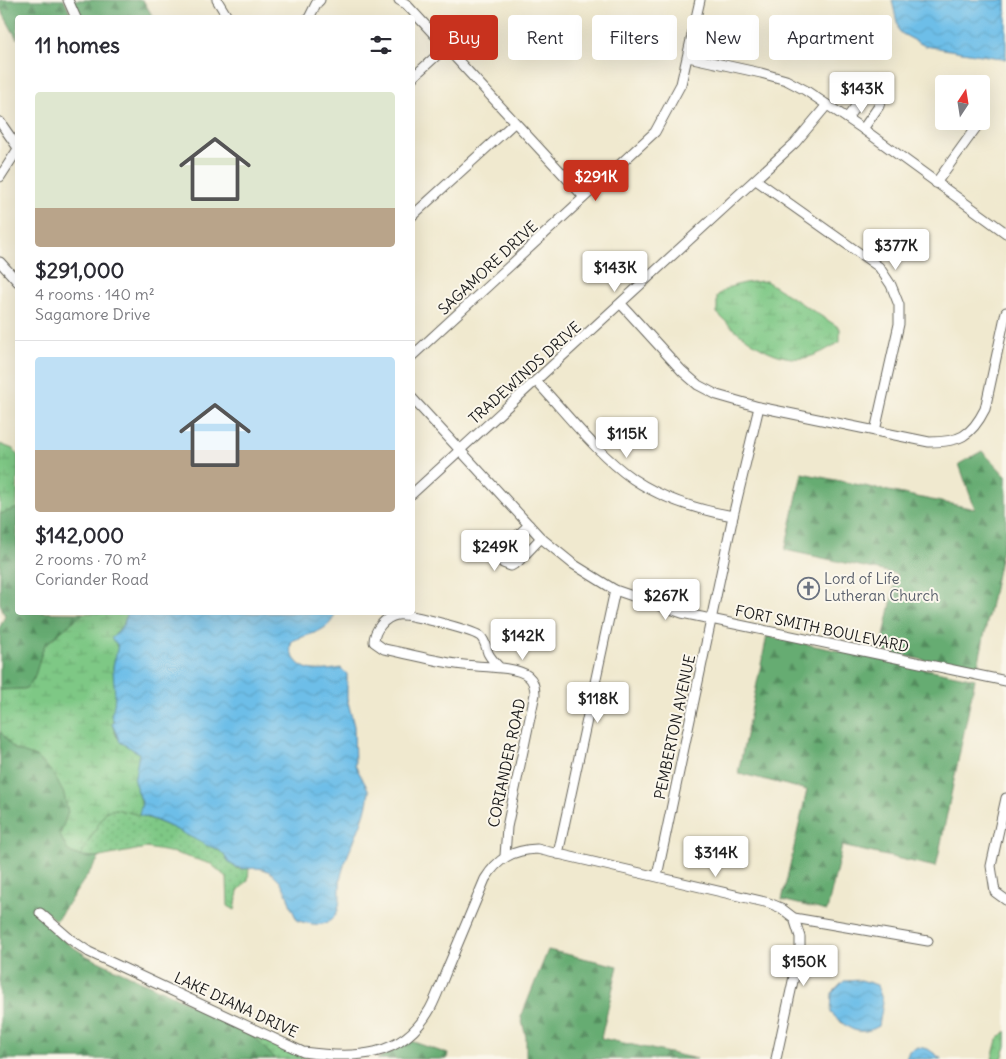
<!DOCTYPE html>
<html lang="en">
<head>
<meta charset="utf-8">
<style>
	body { margin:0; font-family:Delius,sans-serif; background:#f2f2f3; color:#2b2b33; height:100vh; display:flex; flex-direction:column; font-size:19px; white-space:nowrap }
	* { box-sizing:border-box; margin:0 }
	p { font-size:16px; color:#7c7c81 }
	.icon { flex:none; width:28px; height:28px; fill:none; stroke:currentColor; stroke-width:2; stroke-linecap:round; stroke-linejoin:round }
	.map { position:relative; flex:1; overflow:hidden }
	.side { position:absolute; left:15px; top:15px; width:400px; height:600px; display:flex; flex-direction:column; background:#fff; border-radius:5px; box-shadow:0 5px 20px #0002 }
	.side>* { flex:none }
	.banner { position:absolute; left:430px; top:15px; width:475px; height:45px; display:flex; gap:10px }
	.needle { width:32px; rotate:12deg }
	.tools { position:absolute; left:935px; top:75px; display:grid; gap:10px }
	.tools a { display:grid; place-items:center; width:55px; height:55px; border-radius:5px; background:#fff; box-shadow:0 5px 20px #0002; font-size:25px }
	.price { position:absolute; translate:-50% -42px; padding:0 11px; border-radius:5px; background:#fff; color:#222; font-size:16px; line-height:32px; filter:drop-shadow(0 1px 2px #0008) }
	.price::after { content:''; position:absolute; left:50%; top:30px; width:15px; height:11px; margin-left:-8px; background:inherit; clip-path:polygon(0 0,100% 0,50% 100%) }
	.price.active { background:#c8321e; color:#fff }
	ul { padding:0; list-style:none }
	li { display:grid; align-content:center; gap:10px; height:265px; padding:0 20px }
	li+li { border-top:1px solid #e1e1e2 }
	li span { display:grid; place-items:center; height:155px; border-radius:5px; color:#555 }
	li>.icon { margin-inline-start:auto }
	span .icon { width:90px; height:90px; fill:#fffc; stroke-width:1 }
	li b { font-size:21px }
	h2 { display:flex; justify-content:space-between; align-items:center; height:60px; padding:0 20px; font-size:21px }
	.chip { padding:0 18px; border-radius:5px; background:#fff; box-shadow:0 5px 20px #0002; font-size:18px; line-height:45px }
	.chip.active { background:#c8321e; color:#fff }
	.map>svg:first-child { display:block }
	.grass { fill:url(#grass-dots); stroke:#4d7250 }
	.forest { fill:url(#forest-firs); stroke:#416447 }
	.wetland { fill:url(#wetland-marsh); stroke:#4d7250 }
	.water { fill:url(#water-waves); stroke:#446d82 }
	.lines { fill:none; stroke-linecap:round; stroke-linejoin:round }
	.minor-casing { stroke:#66645b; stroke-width:11 }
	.minor { stroke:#fff; stroke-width:9 }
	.labels { text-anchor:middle; stroke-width:4; stroke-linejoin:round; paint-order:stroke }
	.street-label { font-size:15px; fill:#1c1c1c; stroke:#fbf7ec }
	.worship-label { font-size:15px; fill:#5b616d; stroke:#fbf7ec; text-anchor:start }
</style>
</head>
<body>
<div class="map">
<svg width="1006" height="1059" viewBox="0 0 1006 1059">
	<defs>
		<pattern id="grass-dots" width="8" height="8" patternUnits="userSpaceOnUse" patternTransform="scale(1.25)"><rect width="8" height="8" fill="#7ec885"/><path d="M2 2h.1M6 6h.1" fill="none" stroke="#6cab72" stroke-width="1.8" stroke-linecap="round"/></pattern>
		<pattern id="forest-firs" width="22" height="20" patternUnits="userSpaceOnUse" patternTransform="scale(1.25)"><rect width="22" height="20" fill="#66ac72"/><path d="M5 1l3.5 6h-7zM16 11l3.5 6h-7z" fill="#538b5d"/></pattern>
		<pattern id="wetland-marsh" width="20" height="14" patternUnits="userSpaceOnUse" patternTransform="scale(1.25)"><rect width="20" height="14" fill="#7ec885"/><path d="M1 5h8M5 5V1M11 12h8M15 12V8" fill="none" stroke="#6cab72"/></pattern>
		<pattern id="water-waves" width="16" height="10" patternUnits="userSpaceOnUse" patternTransform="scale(1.25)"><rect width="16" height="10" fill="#6dbee8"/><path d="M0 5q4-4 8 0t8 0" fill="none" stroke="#5ea3c6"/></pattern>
	</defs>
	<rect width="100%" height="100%" fill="#fbf7ec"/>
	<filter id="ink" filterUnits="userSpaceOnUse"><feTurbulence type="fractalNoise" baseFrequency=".02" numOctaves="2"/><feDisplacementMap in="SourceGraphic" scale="10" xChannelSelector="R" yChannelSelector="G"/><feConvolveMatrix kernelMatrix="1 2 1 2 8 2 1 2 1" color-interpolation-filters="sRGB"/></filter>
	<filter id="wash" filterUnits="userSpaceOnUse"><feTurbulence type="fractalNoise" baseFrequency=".0096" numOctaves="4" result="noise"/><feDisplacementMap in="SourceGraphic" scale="20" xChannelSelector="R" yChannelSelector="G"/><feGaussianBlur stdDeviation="1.12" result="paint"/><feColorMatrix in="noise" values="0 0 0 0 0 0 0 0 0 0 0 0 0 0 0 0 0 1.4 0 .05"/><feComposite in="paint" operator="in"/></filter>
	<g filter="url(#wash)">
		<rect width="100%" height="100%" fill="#f0e9cf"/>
		<g class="grass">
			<path d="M116,809C152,816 185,833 218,850C228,855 230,874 249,868L248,880L238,891L235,910L228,906L227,878L211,864L175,853L146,848L100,857L80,856L106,811Z"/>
			<path d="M247,1030L302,1056L315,1059H275Z"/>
		</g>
		<g class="forest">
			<path d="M0,0H64L72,17L18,18L17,39L0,8Z"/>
			<path d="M72,0H143L153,17H81Z"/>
			<path d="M982,451L1006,476V530L977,671L881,651L897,574L785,550L802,473L975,509L959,464Z"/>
			<path d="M17,508L18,612L83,613L44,646L34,679L25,689L0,690V627L5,616L0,603V514Z"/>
			<path d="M767,636L975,679L936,867L842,846L827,911L782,900L807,790L738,773Z"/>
			<path d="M0,731L14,749L36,757L54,773L64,794L68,812L60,835C71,858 76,856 100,857L56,921L40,907L35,913L67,943L87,956L247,1030L275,1059H0Z"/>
			<path d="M548,950L618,966L601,1038L697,1059H526V1037L521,1017Z"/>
			<path d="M411,1041L448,1054L447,1059H377Z"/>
		</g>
		<g class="wetland">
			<path d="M766,281L840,328V342C829,348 817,356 804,358C773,362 737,334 717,313V296C731,283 747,282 766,281Z"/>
			<path d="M0,444L13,449L18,456L17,508L0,514Z"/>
			<path d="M83,613H127L124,624L114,635L118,649L113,667L115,693V706L111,715L114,722L112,724L117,737L140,753C139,762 135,772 135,780C136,793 146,802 139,815L116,809L106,811L80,856L68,851L60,835L68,812L64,794L53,773L36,757L14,749L0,731V690L25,689L34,679L44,646Z"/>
			<path d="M1006,1031V1046L1002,1059H992L997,1040Z"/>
		</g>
		<g class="water">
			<path d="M892,0H1006V59L925,46L899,32Z"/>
			<path d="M127,613H335C331,632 307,634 292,641L290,648C297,674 318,672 341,668L347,674V698L354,726L355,765L369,791C367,821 348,847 341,876C338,890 344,910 331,920C322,928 308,923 298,921C288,906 288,885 273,874C257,863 249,872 236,867C227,863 227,857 220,851C217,848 210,847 206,845C184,834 163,821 139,815L142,802L134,782L139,753L120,742L112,724L114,722L111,715C118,699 113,684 113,667C114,659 118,652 117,644L111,639L124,624Z"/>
			<path d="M861,980L877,985L883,1002L879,1026C858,1038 847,1028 831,1013L832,993L844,981Z"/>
			<path d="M918,1047L928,1049L942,1059H906L909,1051Z"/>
		</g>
	</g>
	<g filter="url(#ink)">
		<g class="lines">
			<defs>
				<g id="minor">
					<path d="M68,0L76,18"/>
					<path d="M217,0L228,18"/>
					<path d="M399,0L406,4L584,197"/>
					<path d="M309,18L316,4L320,0"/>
					<path d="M688,57L761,73L786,80L805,90L863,129L1006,233"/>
					<path d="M412,78L446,47"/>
					<path d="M847,118L865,94C873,93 877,94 880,102L879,106L863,129"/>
					<path d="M0,122L18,148"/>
					<path d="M0,177L18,149"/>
					<path d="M756,180L879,267L891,285L899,305V324L875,431"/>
					<path d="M936,183L980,122"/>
					<path d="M412,216L514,123"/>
					<path d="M0,262L18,282"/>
					<path d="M621,304L682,371L698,385L717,395L759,407L929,442C959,442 971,437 985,409L1006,312"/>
					<path d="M412,356L655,132L681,84L700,0"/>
					<path d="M536,381C566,413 597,454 633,479C663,499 698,510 733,516"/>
					<path d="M412,398L541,538L573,564L615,590L682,613L1006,681"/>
					<path d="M412,494L795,143L827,105"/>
					<path d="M529,525C518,536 500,547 503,563L511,566L518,562L541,538"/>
					<path d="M500,668C496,664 491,659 488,653C486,647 485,640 480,636C471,630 408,613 397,615C385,617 374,630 374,642L384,649C411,654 437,662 464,665C480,667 516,666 528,676C534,681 535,688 535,694L507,827L505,856"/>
					<path d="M1006,798L991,866L995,892L1006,900"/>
					<path d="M558,854L615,590"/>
					<path d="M657,876L733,516L759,407"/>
					<path d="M40,913L70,939L89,952L303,1052C354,1059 402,1059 430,1009C437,996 442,981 448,967C460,938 473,908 485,879C498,858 513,850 537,849L769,903L781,908L794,918L928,941"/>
					<path d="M776,1059L800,949V937L794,918"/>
				</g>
			</defs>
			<use href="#minor" class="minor-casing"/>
			<use href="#minor" class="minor"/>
		</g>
	</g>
	<defs>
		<symbol id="church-ring" viewBox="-11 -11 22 22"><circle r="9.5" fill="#fbf7ec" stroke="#6b7280" stroke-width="1.5"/><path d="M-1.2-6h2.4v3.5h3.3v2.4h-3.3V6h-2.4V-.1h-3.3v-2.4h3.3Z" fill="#6b7280"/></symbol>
	</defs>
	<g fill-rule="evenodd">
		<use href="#church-ring" x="796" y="576" width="25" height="25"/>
	</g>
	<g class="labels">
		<g class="street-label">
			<text transform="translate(488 268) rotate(-43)" y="5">SAGAMORE DRIVE</text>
			<text transform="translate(525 373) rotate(-42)" y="5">TRADEWINDS DRIVE</text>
			<text transform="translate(822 629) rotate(12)" y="5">FORT SMITH BOULEVARD</text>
			<text transform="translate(675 727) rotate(-78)" y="5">PEMBERTON AVENUE</text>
			<text transform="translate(507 763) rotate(-78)" y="5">CORIANDER ROAD</text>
			<text transform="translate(236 1005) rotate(25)" y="5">LAKE DIANA DRIVE</text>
		</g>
		<g class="worship-label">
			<text x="824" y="584">Lord of Life<tspan x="824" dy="17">Lutheran Church</tspan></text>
		</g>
	</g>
</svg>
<div class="tools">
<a><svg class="needle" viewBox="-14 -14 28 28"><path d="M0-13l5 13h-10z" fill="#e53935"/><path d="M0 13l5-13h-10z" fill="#7c7c81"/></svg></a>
</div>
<b class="price" style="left:862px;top:114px">$143K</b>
<b class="price active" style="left:596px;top:202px">$291K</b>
<b class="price" style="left:896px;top:271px">$377K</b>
<b class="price" style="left:615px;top:293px">$143K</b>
<b class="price" style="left:627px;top:459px">$115K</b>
<b class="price" style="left:495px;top:572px">$249K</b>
<b class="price" style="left:666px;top:621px">$267K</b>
<b class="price" style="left:523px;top:661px">$142K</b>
<b class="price" style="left:598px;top:724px">$118K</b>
<b class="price" style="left:716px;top:878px">$314K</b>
<b class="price" style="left:804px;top:987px">$150K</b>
<div class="banner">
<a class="chip active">Buy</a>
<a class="chip">Rent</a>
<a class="chip">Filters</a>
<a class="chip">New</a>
<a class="chip">Apartment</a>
</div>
<section class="side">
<h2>11 homes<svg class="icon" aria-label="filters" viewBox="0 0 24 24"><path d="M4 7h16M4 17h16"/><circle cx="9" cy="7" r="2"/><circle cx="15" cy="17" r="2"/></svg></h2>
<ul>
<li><span style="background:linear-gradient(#dfe7d0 75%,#b9a48a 0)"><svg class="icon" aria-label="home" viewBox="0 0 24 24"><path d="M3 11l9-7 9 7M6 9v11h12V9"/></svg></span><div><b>$291,000</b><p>4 rooms · 140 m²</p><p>Sagamore Drive</p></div></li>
<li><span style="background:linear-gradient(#bfe0f5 60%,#b9a48a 0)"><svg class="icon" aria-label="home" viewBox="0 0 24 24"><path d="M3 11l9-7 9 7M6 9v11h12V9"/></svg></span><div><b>$142,000</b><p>2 rooms · 70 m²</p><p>Coriander Road</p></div></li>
</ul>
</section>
</div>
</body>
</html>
